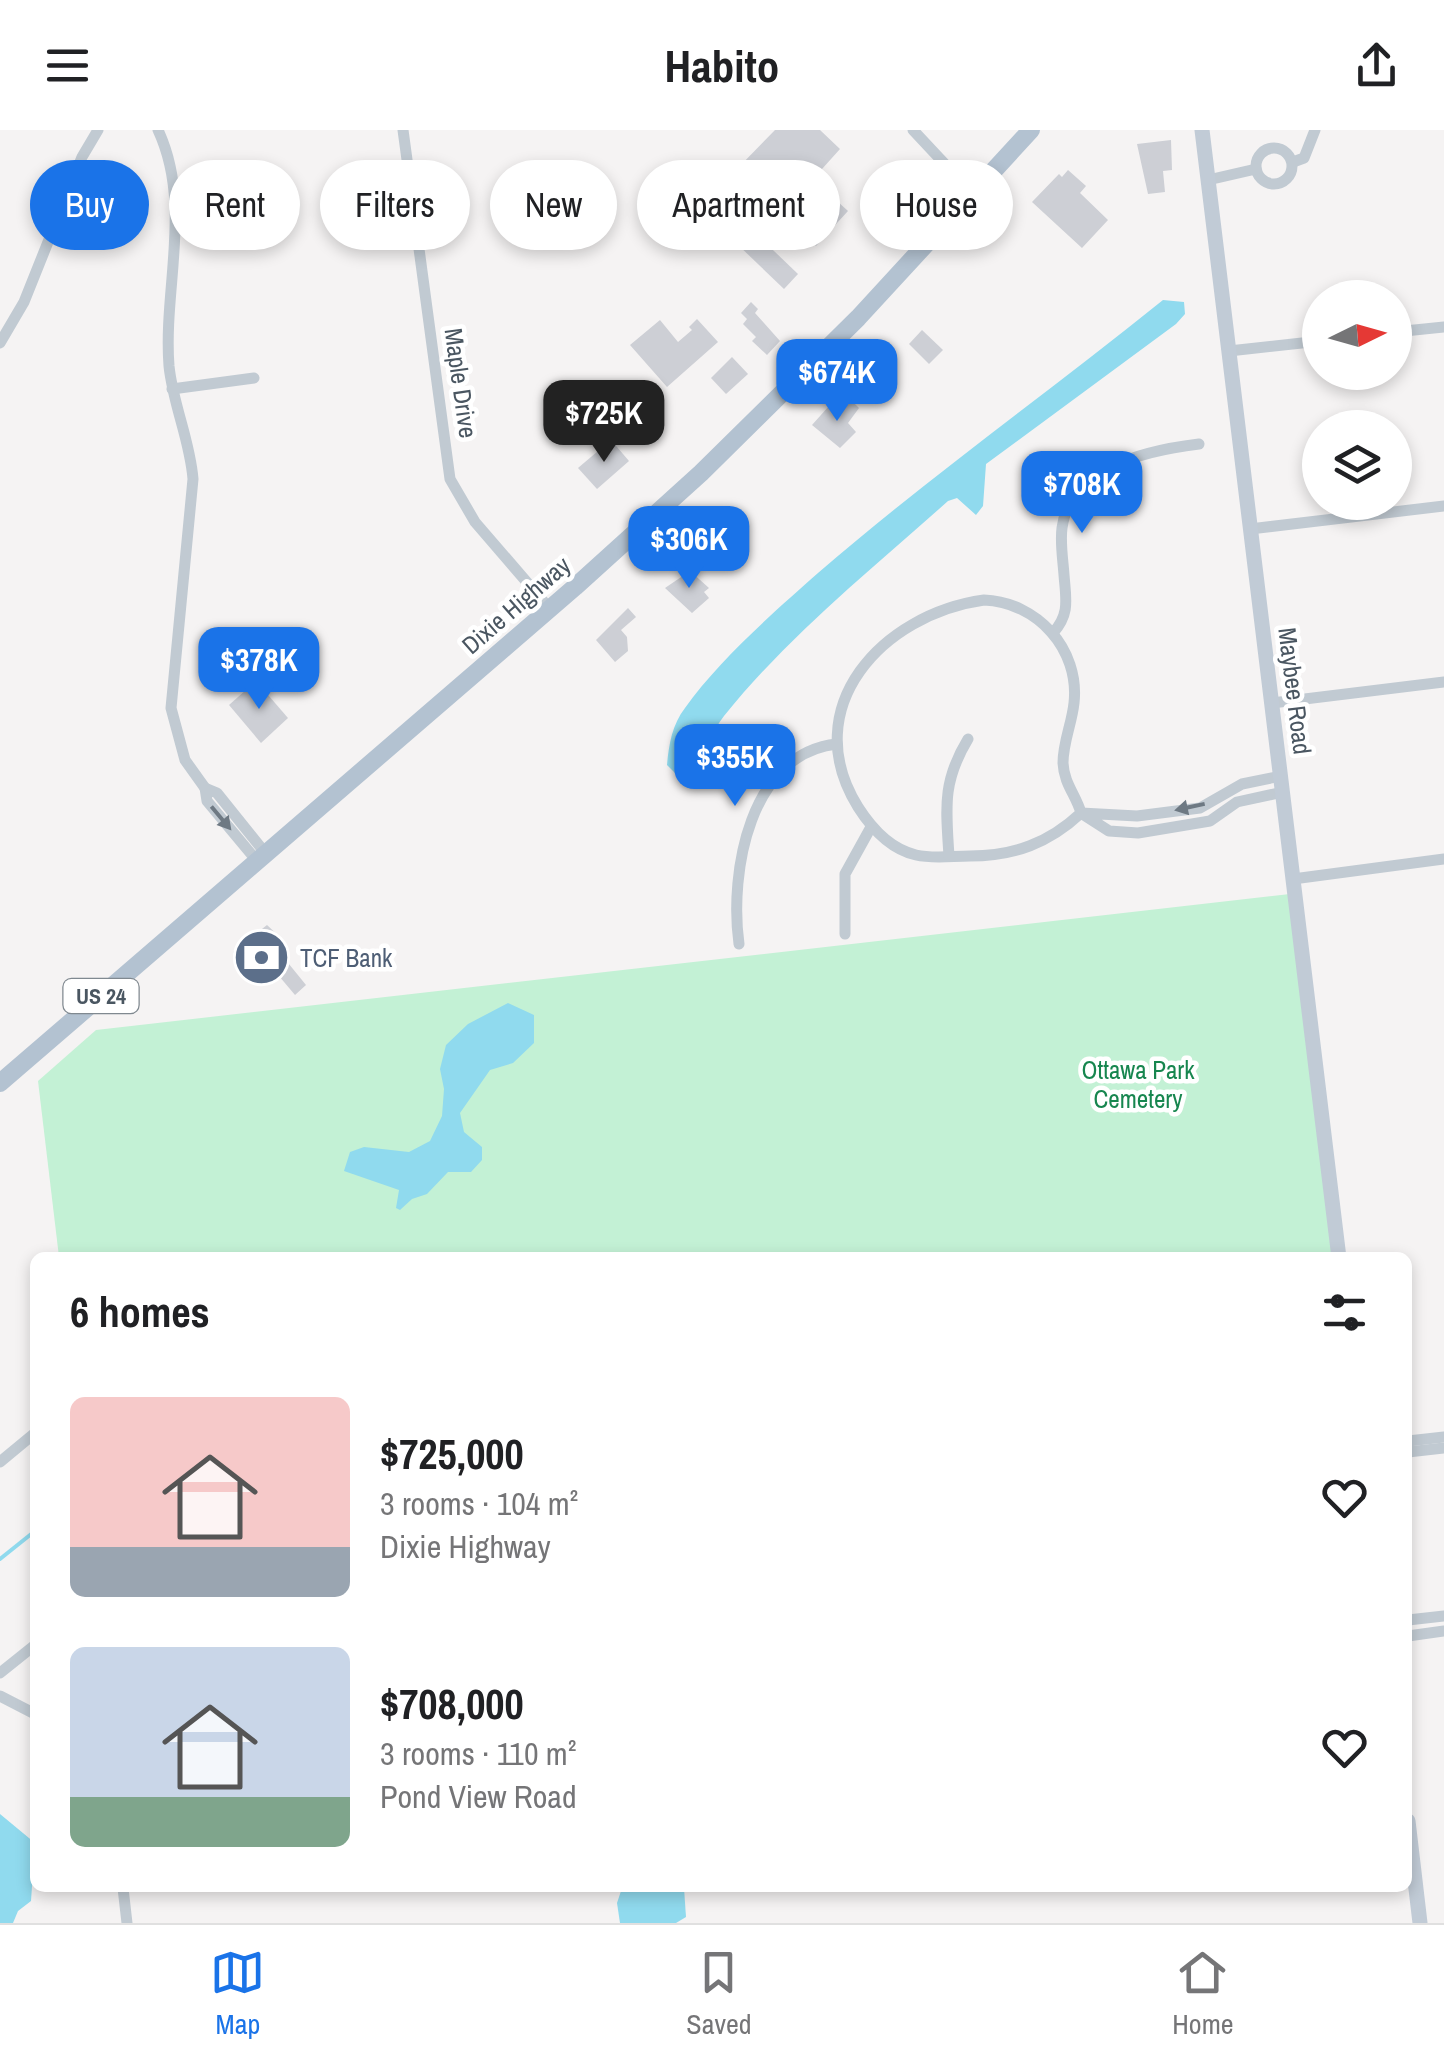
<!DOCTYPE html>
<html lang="en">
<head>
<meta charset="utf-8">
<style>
	body { margin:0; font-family:"Archivo Narrow",sans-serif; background:#f2f2f2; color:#202124; height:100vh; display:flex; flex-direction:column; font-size:38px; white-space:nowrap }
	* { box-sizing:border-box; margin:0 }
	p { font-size:32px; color:#757577 }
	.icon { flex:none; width:55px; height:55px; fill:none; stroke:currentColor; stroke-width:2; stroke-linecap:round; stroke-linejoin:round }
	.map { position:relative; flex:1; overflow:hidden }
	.side { position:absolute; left:30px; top:1122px; width:1382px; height:640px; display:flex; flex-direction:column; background:#fff; border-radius:15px; box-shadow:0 5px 15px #0003 }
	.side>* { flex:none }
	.top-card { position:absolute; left:30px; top:30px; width:1385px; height:90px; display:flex; gap:20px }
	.needle { width:65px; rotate:85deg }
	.controls { position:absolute; left:1302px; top:150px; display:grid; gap:20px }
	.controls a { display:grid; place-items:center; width:110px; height:110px; border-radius:50%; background:#fff; box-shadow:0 5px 15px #0003; font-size:50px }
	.price { position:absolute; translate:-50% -85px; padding:0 22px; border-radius:20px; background:#1a73e8; color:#fff; font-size:32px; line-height:65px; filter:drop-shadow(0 2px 5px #0008) }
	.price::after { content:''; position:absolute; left:50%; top:60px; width:30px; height:22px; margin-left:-15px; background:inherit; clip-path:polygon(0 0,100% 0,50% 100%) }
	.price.current { background:#222; color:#fff }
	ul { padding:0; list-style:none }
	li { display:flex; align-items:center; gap:30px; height:250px; padding:0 40px }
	li span { display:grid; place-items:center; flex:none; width:280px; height:200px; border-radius:15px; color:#555 }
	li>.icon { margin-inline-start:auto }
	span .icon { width:120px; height:120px; fill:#fffc; stroke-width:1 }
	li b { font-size:42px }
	h2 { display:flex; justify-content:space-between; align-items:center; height:120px; padding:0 40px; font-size:42px }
	.tag { padding:0 35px; border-radius:45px; background:#fff; box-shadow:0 5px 15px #0003; font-size:35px; line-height:90px }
	.tag.current { background:#1a73e8; color:#fff }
	header { display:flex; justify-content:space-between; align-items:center; height:130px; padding:0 40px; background:#fff; font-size:45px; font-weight:800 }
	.menu { display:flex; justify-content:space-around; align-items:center; height:140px; border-top:2px solid #e0e0e0; background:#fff; font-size:28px; color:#757577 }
	.menu a { display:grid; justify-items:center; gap:5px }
	.menu .current { color:#1a73e8 }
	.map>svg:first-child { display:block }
	.green { fill:#c3f1d5 }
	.water { fill:#90daee }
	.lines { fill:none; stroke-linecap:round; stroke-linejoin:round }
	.stream { stroke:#90daee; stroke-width:4 }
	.building { fill:#cdcfd5 }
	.street { stroke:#c1cad2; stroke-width:11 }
	.secondary { stroke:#c1cbd6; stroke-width:15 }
	.primary { stroke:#b3c2d1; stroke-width:18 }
	.oneway { fill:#6e7983 }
	.labels { text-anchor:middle; stroke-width:9; stroke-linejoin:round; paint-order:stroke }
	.shield { fill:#fff; stroke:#808990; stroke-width:2.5 }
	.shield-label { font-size:22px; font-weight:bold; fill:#4a5661 }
	.street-label { font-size:25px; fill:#4a5661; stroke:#fff }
	.service-label { font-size:25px; fill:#4e5e75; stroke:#fff; text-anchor:start }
	.park-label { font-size:25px; fill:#17864f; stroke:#fff }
</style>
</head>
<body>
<header><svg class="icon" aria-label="menu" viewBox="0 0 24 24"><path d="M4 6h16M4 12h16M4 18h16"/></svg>Habito<svg class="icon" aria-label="share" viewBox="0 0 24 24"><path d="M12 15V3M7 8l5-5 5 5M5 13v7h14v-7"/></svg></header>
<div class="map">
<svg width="1444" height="1793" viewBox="0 0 1444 1793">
	<rect width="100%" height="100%" fill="#f5f3f3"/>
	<path class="green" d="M1290,764L1334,1127H59L38,951L96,900Z"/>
	<g class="water">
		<path d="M1163,170L1184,172L1185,184L1176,194L986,334L983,376L976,385L957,368L948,371C871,440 789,505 724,586C708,607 700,632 675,643L667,635C669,614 672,595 685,578C718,531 775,481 818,443C929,347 1049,262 1163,170Z"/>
		<path d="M508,873L534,885V913L513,933L490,940L460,983L464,1002L482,1017V1030L471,1042H448L427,1064L412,1069L400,1080L396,1078L399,1060L344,1041L350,1022L364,1017L409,1022L430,1011L442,986L444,959L440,939L446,915L468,894Z"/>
		<path d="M0,1684L35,1713L31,1771L18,1781L13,1793H0Z"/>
		<path d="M622,1758H684L686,1787L676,1793H620L617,1773Z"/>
	</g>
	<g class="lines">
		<path class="stream" d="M0,1429L35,1401"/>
	</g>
	<g class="building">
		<path d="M775,0H820L840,19L813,49L848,81L816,116L737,39Z"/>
		<path d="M1171,10L1172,40L1163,41L1165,62L1148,64L1137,14Z"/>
		<path d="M1068,40L1086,56L1080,63L1108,90L1082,118L1032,72L1059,44L1062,47Z"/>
		<path d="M749,97L798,144L784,159L735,112Z"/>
		<path d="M751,172L758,179L755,183L780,211L767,225L752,211L756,207L743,194L747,189L741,183Z"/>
		<path d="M697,189L718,212L667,257L630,215L660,190L678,212L692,200L689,197Z"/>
		<path d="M922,200L943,220L929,234L909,214Z"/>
		<path d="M732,227L748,244L726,264L711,248Z"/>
		<path d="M850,269L859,278L848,293L856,302L840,318L812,295L829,276L837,283Z"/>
		<path d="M611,310L629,331L597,359L578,338Z"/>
		<path d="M690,441L709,458L704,462L709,468L692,483L665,458Z"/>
		<path d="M628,478L636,487L621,500L627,507L628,521L615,532L596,510Z"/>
		<path d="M256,551L288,588L261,613L229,575Z"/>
		<path d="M267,795L281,808L286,817L280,823L306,855L295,865L268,833L254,845L233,822Z"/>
	</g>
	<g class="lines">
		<g class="street">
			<path d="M158,0C193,75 163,158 169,236C173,275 190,310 193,349L171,578L185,630L205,658"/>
			<path d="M403,0L450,349L475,392L550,479"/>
			<path d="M913,0L971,62"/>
			<circle cx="1274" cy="36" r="18"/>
			<path d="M1293,32L1304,28L1315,0"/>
			<path d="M1208,50L1256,39"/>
			<path d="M1395,202L1444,197"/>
			<path d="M0,213L24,172L82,27L98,0"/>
			<path d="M1229,221L1320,211"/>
			<path d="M172,259L254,248"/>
			<path d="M1250,399L1444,376"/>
			<path d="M984,470C1037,472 1080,519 1074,573C1072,593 1063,612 1063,633C1064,654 1076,665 1081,683C1049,713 1014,726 970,726C952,726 933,729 916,725C890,719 872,699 858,677C796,577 883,484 984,470Z"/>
			<path d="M1053,503C1070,484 1066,470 1064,445C1063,430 1060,413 1062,398C1070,337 1149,320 1199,314"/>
			<path d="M1272,573L1444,552"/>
			<path d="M1281,646L1242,654L1200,678L1137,686L1081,683L1109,701L1138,703L1210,691L1237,672L1283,662"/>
			<path d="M949,726C946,678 942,652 968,609"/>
			<path d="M257,731L207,671L205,658L217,663L266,724"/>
			<path d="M1293,749L1444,729"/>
			<path d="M845,804V744L871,697"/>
			<path d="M739,814C729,742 750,623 837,614"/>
			<path d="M1408,1311L1444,1307"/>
			<path d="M1408,1322L1444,1318"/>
			<path d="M0,1332L35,1303"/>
			<path d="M1408,1490L1444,1486"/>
			<path d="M1408,1506L1444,1501"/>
			<path d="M0,1543L35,1515"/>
			<path d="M0,1566L35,1584"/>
			<path d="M123,1758L127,1793"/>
		</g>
		<g class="secondary">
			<path d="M1202,0L1339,1128"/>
			<path d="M1408,1691L1420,1793"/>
		</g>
		<path class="primary" d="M0,953L575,457L701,343L858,188L1031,0"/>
	</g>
	<defs><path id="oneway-solid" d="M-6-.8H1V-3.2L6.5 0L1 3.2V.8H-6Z" transform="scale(2.5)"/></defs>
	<g class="oneway">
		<use href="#oneway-solid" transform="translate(1190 677) rotate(168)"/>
		<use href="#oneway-solid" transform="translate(221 688) rotate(50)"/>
	</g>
	<defs>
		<symbol id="bank-disc" viewBox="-11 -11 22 22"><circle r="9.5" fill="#5c6f8a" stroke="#fff"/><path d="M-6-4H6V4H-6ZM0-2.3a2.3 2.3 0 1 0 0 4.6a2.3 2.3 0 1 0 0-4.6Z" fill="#fff"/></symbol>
	</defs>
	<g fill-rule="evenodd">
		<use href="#bank-disc" x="230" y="796" width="63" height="63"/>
	</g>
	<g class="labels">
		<rect class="shield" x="63.5" y="849" width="75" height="34" rx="8"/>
		<g class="shield-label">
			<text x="101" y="874">US 24</text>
		</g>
		<g class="street-label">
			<text transform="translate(461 253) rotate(82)" y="9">Maple Drive</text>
			<text transform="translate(516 475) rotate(-41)" y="9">Dixie Highway</text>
			<text transform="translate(1295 561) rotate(83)" y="9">Maybee Road</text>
		</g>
		<g class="service-label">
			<text x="300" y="837">TCF Bank</text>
		</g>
		<g class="park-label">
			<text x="1138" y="949">Ottawa Park<tspan x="1138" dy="29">Cemetery</tspan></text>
		</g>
	</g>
</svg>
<div class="controls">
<a><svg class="needle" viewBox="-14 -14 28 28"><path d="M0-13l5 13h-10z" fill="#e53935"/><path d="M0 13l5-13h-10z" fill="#757577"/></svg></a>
<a><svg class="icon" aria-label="layers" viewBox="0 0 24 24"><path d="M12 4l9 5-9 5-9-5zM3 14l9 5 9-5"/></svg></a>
</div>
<b class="price" style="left:837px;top:294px">$674K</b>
<b class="price current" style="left:604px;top:335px">$725K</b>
<b class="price" style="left:1082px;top:406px">$708K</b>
<b class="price" style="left:689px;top:461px">$306K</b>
<b class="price" style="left:259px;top:582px">$378K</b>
<b class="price" style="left:735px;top:679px">$355K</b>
<div class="top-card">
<a class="tag current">Buy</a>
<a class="tag">Rent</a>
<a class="tag">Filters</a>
<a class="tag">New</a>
<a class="tag">Apartment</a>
<a class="tag">House</a>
</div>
<section class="side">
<h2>6 homes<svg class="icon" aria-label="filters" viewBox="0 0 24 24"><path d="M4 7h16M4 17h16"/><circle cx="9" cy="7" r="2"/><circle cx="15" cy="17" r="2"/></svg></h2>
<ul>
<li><span style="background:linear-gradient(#f6c9c9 75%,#9aa5b1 0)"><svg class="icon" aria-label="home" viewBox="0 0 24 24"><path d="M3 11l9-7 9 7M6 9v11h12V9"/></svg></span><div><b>$725,000</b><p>3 rooms · 104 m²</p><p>Dixie Highway</p></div><svg class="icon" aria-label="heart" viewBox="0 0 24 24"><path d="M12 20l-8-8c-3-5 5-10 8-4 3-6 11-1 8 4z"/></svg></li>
<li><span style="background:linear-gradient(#c9d6e8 75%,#7fa58c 0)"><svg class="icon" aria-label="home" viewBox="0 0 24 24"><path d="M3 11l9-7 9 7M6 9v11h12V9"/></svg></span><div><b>$708,000</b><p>3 rooms · 110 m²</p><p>Pond View Road</p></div><svg class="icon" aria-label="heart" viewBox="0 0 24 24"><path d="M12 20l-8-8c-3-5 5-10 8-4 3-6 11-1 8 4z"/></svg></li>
</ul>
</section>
</div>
<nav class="menu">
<a class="current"><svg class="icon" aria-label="map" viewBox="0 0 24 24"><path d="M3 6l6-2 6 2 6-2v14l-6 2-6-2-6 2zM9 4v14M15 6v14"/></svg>Map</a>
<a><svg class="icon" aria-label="saved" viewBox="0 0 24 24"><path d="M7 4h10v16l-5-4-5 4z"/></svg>Saved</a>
<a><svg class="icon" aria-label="home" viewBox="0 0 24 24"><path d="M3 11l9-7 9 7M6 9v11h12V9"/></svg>Home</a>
</nav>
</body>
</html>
